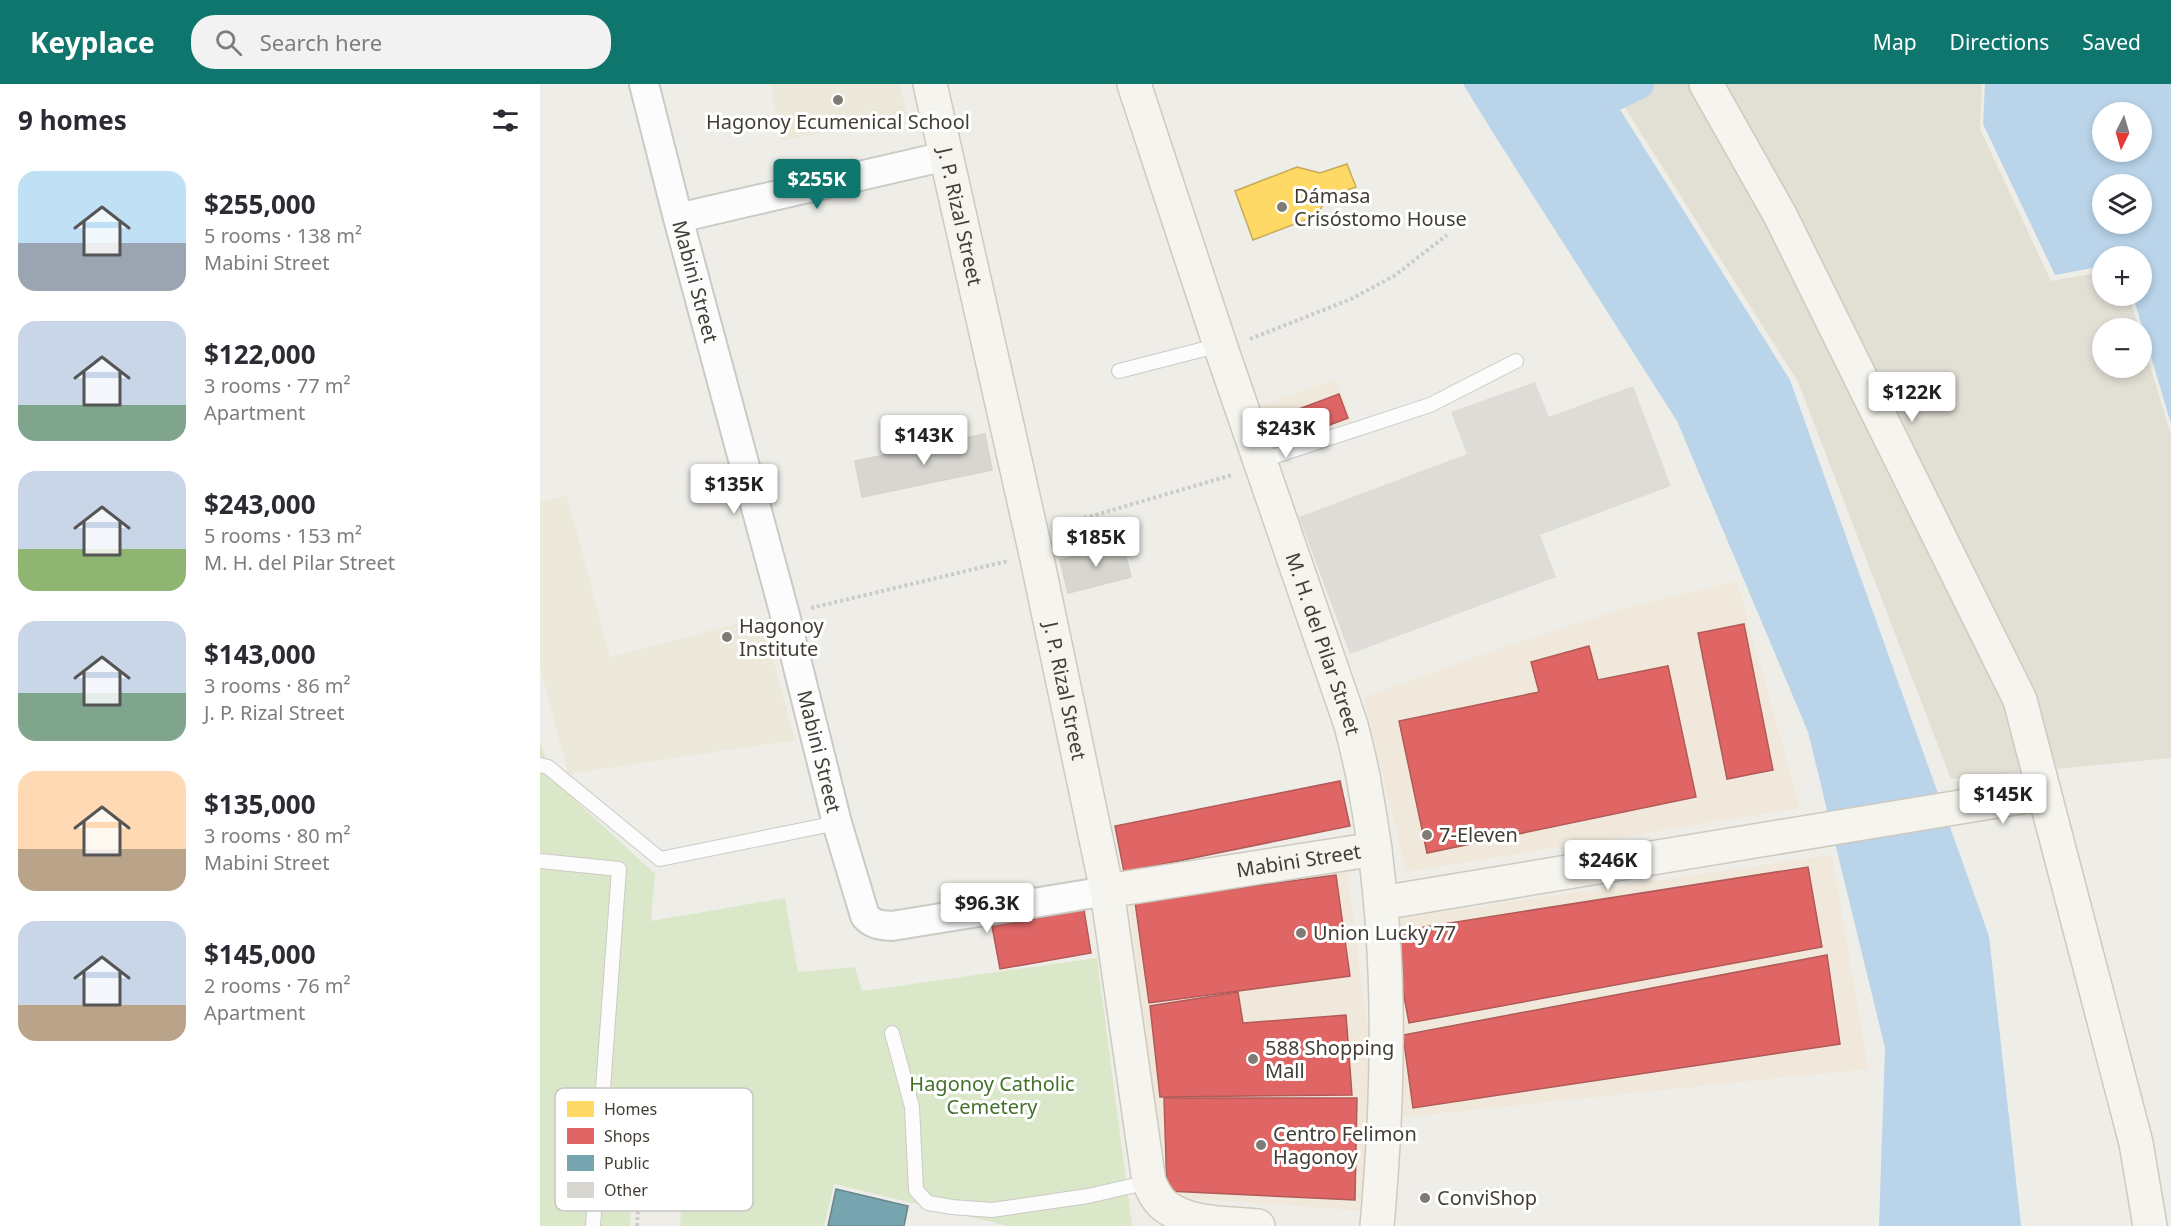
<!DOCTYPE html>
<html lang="en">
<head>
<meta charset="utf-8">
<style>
	body { margin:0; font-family:"Noto Sans",sans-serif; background:#f2f2f3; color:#2b2b33; height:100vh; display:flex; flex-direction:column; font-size:22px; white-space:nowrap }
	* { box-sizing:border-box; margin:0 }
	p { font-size:20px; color:#7c7c81 }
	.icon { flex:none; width:33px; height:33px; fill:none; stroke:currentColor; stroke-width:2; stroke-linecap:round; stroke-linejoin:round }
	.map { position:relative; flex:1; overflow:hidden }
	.drawer { display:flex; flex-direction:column; background:#fff; width:540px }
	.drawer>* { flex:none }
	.needle { width:39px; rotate:185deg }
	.buttons { position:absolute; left:1552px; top:18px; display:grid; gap:12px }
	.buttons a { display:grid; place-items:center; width:60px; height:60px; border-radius:50%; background:#fff; box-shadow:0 3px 9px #0003; font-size:30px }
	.price { position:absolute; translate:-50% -51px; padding:0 14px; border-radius:6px; background:#fff; color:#222; font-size:20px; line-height:39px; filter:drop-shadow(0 2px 3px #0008) }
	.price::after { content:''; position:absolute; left:50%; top:36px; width:18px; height:14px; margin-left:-9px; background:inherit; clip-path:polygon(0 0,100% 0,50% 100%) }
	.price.active { background:#0f766e; color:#fff }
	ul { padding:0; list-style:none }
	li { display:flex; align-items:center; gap:18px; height:150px; padding:0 18px }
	li span { display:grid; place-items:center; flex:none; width:168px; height:120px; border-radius:18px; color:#555 }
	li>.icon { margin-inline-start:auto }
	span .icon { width:72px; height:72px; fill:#fffc; stroke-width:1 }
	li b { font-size:26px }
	h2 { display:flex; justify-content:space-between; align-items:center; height:72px; padding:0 18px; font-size:26px }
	header { display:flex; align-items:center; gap:36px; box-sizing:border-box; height:84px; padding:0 30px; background:#0f766e; color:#fff }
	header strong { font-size:28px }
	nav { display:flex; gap:33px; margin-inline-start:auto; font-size:21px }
	.search { width:420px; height:54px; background:#f2f2f3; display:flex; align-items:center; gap:15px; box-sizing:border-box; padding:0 21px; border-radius:24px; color:#7c7c81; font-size:22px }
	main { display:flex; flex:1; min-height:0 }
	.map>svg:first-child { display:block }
	.residential { fill:#e2dfd5 }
	.commercial { fill:#f0e9db }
	.industrial { fill:#dedcd6 }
	.education { fill:#ece8da }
	.green { fill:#dae8c9 }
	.water { fill:#bad4ea; fill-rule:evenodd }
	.homes { fill:#ffd966; stroke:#c7aa57; stroke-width:1.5 }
	.shops { fill:#e06666; stroke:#b15a57; stroke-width:1.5 }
	.public { fill:#76a5af; stroke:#67868a; stroke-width:1.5 }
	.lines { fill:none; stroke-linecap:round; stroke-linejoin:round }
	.canal { stroke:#bad4ea; stroke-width:30 }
	.building { fill:#d8d6d0; stroke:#d6d4ce; stroke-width:1.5 }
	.lane-casing { stroke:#cccac5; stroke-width:16 }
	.street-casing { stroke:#cccac5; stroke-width:32 }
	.secondary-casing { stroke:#cdcabf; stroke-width:36 }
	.path { stroke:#cccbc7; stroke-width:4; stroke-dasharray:3 3; stroke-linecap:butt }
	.lane { stroke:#fcfcfc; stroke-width:14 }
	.street { stroke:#fcfcfc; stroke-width:28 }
	.secondary { stroke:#f5f4ee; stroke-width:33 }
	.poi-dot { fill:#7f7b74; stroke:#fff; stroke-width:2 }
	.labels { text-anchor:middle; stroke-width:6; stroke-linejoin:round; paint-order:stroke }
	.poi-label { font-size:20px; fill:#433e35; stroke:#fff; text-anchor:start }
	.street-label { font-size:20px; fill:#433e35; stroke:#fff }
	.park-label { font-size:20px; fill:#42712c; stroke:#fff }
	.key { fill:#fff; stroke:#c7c5c2; stroke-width:1.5 }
	.key-label { font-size:16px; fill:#433e35 }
</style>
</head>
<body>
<header>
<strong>Keyplace</strong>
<div class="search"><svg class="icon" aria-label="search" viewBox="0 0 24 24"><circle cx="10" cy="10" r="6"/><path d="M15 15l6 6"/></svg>Search here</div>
<nav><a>Map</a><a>Directions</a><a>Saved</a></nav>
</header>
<main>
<section class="drawer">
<h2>9 homes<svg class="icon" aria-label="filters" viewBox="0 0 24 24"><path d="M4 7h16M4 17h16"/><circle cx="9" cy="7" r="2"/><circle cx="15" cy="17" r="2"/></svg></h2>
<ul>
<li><span style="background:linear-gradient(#bfe0f5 60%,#9aa5b1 0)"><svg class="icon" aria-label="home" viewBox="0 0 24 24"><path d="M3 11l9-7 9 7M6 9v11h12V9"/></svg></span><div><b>$255,000</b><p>5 rooms · 138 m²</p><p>Mabini Street</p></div></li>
<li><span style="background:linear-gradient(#c9d6e8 70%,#7fa58c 0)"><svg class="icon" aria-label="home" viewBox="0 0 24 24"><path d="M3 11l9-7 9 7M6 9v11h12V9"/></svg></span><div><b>$122,000</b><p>3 rooms · 77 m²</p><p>Apartment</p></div></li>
<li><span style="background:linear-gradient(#c9d6e8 65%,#8fb573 0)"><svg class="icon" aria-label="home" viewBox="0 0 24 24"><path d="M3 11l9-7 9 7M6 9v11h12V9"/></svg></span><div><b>$243,000</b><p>5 rooms · 153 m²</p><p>M. H. del Pilar Street</p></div></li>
<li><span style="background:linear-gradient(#c9d6e8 60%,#7fa58c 0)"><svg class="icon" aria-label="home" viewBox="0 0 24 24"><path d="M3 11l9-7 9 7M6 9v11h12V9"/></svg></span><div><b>$143,000</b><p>3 rooms · 86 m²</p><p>J. P. Rizal Street</p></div></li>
<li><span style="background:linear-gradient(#ffd9b3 65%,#b9a48a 0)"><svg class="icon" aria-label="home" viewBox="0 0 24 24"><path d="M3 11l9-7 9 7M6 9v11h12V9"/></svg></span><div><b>$135,000</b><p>3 rooms · 80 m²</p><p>Mabini Street</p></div></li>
<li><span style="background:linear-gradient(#c9d6e8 70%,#b9a48a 0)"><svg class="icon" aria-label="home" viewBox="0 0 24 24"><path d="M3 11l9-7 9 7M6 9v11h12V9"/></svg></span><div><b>$145,000</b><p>2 rooms · 76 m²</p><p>Apartment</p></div></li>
</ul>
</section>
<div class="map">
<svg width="1631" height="1142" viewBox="0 0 1631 1142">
	<rect width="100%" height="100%" fill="#eeede8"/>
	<path class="residential" d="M1070,0H1442L1440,45L1511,197L1563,188V212H1589L1599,244H1563V284H1602V255L1631,351V674L1411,695L1258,298Z"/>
	<g class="commercial">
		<path d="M796,295L812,337L739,364L723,321Z"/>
		<path d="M1197,497L1260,724L866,788L824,613L975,559L1088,523Z"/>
		<path d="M1292,771L1328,985L864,1033L851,835Z"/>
		<path d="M807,785L829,958L822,1127L624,1112L589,817Z"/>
	</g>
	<path class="industrial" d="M995,298L1009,333L1093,302L1131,402L1000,451L1016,493L810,570L759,433L927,370L911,328Z"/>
	<g class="education">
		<path d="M230,0H359L368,32L240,57Z"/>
		<path d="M27,411L70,573L222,533L255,656L28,690L0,582V418Z"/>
	</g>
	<path class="green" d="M0,657L12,695L115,790L111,837L245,814L258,888L315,883L322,907L557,874L592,1142H468L294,1100L284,1142H140L149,1011L97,1008L90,1142H0Z"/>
	<g class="water">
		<path d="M923,0H1064L1250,296L1449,852L1481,1142H1339L1345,964L1268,648L1137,337L955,52Z"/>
		<path d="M1445,0H1631V340L1593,212H1602V172H1563V182L1515,191L1443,40ZM1563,28H1602V68H1563ZM1563,100H1602V140H1563Z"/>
	</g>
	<path class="homes" d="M807,80L816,103L788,113L776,132L713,156L695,107L757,83L780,89Z"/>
	<g class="shops">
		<path d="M799,310L808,334L760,352L751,328Z"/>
		<path d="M1204,540L1233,686L1187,695L1158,549Z"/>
		<path d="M1049,562L1058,596L1128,582L1156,713L887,769L859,637L999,608L991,578Z"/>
		<path d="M800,697L810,742L584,788L575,742Z"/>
		<path d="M1268,783L1282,863L869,939L852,848Z"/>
		<path d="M796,791L810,892L609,919L595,818Z"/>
		<path d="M544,826L551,869L460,885L452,842Z"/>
		<path d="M1287,871L1300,960L873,1024L863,951Z"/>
		<path d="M698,908L703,939L806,931L812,1011L620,1013L610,922Z"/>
		<path d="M624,1014H817L815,1116L627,1107Z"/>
	</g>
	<path class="public" d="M296,1105L368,1122L364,1142H288Z"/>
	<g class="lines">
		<path class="canal" d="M1072,13L1099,0"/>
	</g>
	<g class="building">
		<path d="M445,350L452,386L322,413L315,377Z"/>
		<path d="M583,460L591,493L528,509L520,476Z"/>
	</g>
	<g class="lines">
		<defs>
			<g id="lane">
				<path d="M579,287L680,261"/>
				<path d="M720,377L890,321L976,277"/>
				<path d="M0,681L8,683L120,775L297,739"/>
				<path d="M0,777L79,785L53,1142"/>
				<path d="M352,949L372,1023L376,1106L388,1119L412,1123L452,1126L548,1112L609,1098"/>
			</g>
			<g id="street">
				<path id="s1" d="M104,0L138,134L245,531L297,739L325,832C333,841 340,841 352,842L567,807"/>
				<path d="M138,134L406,72"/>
			</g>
			<g id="secondary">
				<path id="s2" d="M390,0L496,470L567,807L609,1098C613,1107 617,1116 625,1122C649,1141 689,1139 718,1142"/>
				<path id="s3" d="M594,0L680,261L811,641C816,662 822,683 825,704C852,848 850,996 837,1142"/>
				<path d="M1166,0L1240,131L1480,616L1596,1059L1610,1142"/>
				<path id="s4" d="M567,807L835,765"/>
				<path d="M841,819L1504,709"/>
			</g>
		</defs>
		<use href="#lane" class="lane-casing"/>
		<use href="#street" class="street-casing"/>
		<use href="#secondary" class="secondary-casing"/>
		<g class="path">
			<path d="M710,255L811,215L854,192L907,151"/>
			<path d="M521,441L692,391"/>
			<path d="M271,524L468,477"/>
			<path d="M97,1142L104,1019"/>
		</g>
		<use href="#lane" class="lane"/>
		<use href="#street" class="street"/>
		<use href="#secondary" class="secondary"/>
	</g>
	<g class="poi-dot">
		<circle cx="298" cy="16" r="6"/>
		<circle cx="742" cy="123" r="6"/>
		<circle cx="187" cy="553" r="6"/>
		<circle cx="887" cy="751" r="6"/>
		<circle cx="761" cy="849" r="6"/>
		<circle cx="713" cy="975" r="6"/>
		<circle cx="721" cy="1061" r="6"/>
		<circle cx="885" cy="1114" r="6"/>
	</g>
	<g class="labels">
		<g class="poi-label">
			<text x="298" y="45" text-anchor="middle">Hagonoy Ecumenical School</text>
			<text x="754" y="119">Dámasa<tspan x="754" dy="23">Crisóstomo House</tspan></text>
			<text x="199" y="549">Hagonoy<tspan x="199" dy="23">Institute</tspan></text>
			<text x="899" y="758">7-Eleven</text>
			<text x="773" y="856">Union Lucky 77</text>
			<text x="725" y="971">588 Shopping<tspan x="725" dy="23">Mall</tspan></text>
			<text x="733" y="1057">Centro Felimon<tspan x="733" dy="23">Hagonoy</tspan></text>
			<text x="897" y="1121">ConviShop</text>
		</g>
		<g class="street-label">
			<text dy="7" stroke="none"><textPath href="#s2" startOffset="136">J. P. Rizal Street</textPath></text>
			<text dy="7" stroke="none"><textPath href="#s1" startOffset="204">Mabini Street</textPath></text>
			<text dy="7" stroke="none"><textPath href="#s3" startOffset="591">M. H. del Pilar Street</textPath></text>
			<text dy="7" stroke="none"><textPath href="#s2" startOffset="622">J. P. Rizal Street</textPath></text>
			<text dy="7" stroke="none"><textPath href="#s1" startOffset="690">Mabini Street</textPath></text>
			<text dy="7" stroke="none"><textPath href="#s4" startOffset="194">Mabini Street</textPath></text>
		</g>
		<g class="park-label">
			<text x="452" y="1007">Hagonoy Catholic<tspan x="452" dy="23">Cemetery</tspan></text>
		</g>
	</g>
	<rect x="15" y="1004" width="198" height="123" rx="9" class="key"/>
	<rect x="27" y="1017" width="27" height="16" fill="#ffd966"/>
	<rect x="27" y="1044" width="27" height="16" fill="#e06666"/>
	<rect x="27" y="1071" width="27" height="16" fill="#76a5af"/>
	<rect x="27" y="1098" width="27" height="16" fill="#d8d6d0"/>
	<g class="key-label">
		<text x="64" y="1031">Homes</text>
		<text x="64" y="1058">Shops</text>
		<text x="64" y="1085">Public</text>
		<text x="64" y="1112">Other</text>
	</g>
</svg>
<div class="buttons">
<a><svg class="needle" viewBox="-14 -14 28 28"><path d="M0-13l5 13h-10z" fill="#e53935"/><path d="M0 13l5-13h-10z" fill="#7c7c81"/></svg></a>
<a><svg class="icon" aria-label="layers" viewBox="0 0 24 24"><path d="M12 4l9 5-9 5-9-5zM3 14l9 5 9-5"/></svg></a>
<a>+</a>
<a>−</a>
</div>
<b class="price active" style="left:277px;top:126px">$255K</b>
<b class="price" style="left:1372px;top:339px">$122K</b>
<b class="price" style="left:746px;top:375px">$243K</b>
<b class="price" style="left:384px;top:382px">$143K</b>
<b class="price" style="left:194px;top:431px">$135K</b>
<b class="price" style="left:556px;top:484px">$185K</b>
<b class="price" style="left:1463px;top:741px">$145K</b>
<b class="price" style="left:1068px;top:807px">$246K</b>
<b class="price" style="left:447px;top:850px">$96.3K</b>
</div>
</main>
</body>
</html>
